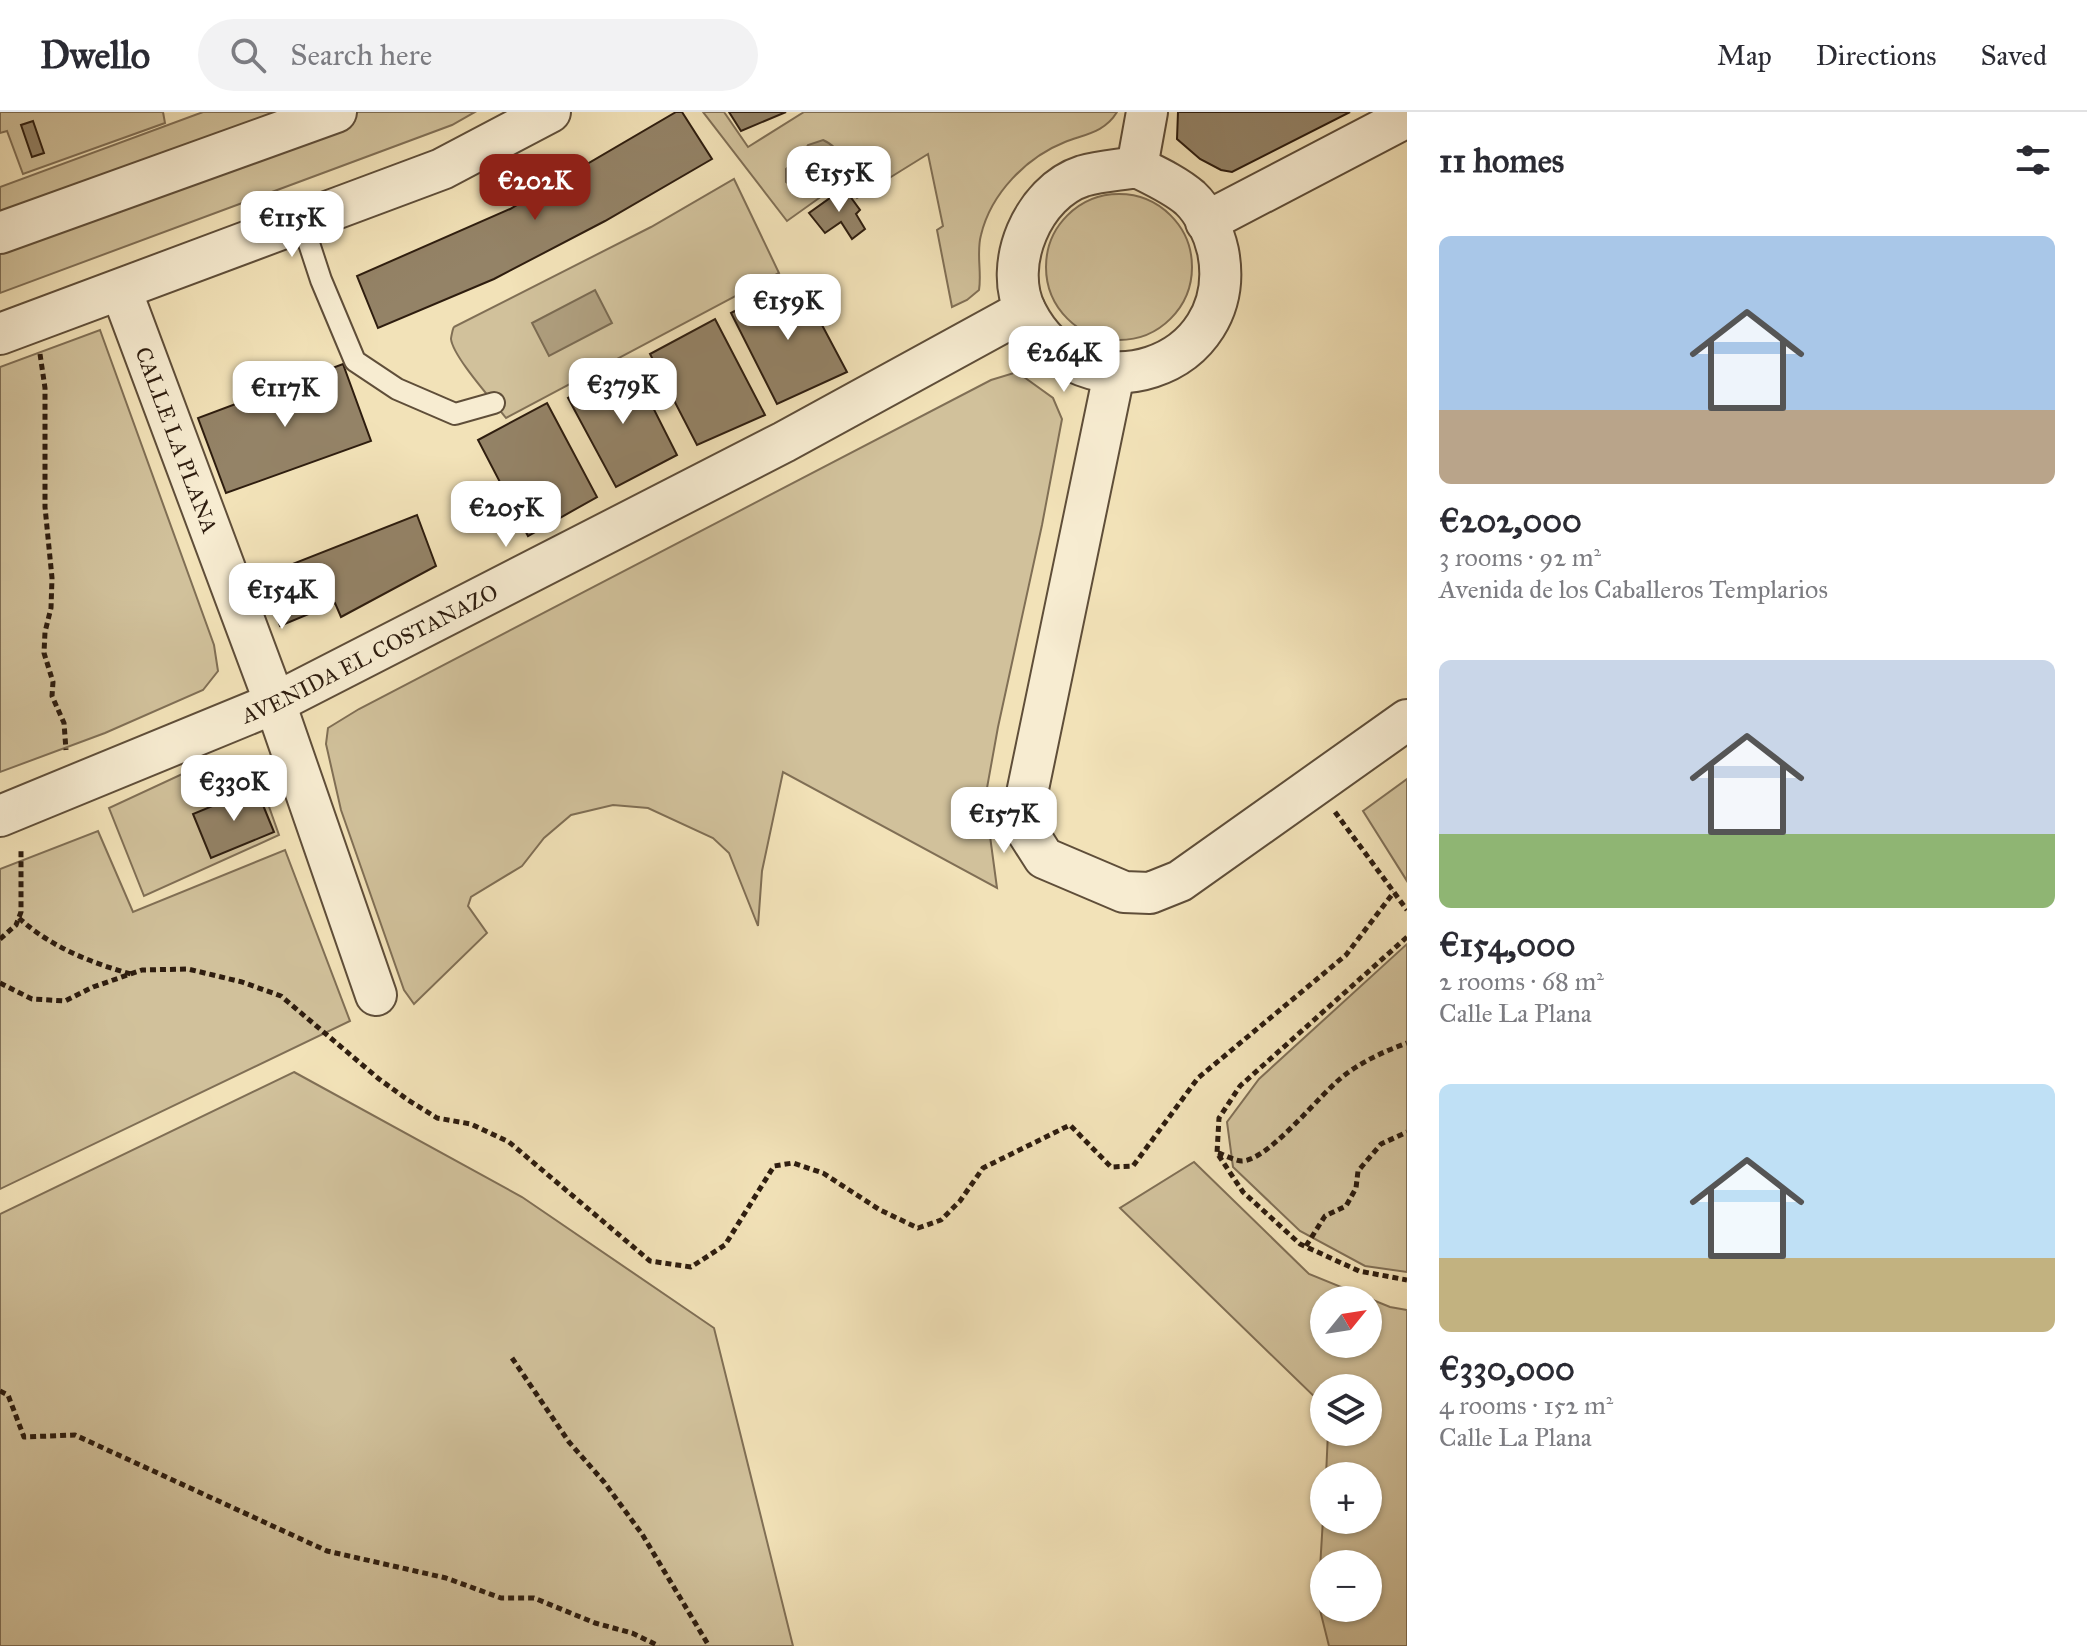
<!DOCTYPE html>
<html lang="en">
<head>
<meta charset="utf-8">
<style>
	body { margin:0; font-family:"IM FELL Great Primer",serif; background:#f2f2f3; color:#2b2b33; height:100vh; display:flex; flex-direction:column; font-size:30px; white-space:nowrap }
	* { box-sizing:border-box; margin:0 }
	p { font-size:26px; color:#7c7c81 }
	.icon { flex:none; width:44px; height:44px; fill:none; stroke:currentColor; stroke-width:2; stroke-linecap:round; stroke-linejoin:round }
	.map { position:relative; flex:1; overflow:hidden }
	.side { display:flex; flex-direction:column; background:#fff; width:680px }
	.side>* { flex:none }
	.needle { width:52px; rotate:60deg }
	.controls { position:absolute; left:1310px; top:1174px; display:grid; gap:16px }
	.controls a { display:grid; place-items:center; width:72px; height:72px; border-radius:50%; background:#fff; box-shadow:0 2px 6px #0004; font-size:40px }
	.price { position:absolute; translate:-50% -68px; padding:0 18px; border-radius:16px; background:#fff; color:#222; font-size:26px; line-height:52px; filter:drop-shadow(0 2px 4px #0008) }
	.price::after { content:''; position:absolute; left:50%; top:48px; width:24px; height:18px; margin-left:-12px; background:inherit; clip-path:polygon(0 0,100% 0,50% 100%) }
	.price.on { background:#8f2418; color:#fff }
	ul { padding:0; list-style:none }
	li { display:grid; align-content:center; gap:16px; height:424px; padding:0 32px }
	li span { display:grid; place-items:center; height:248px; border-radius:12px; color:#555 }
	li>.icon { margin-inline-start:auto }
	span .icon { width:144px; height:144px; fill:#fffc; stroke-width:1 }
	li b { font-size:34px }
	h2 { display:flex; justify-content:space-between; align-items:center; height:96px; padding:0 32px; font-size:34px }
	header { display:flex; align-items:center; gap:48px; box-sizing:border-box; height:112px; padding:0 40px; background:#fff; border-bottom:2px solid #e1e1e2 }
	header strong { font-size:38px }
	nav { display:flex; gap:44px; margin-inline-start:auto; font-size:28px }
	.search { width:560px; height:72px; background:#f2f2f3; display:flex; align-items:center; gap:20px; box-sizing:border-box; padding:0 28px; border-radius:44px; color:#7c7c81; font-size:30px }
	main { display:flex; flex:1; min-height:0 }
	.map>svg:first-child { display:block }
	.green { fill:#d1c19b; stroke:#806f55; stroke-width:2; fill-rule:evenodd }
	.water { fill:#af9f7f; stroke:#7b6b52; stroke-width:2 }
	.building { fill:#948367; stroke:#2e1d0f; stroke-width:2 }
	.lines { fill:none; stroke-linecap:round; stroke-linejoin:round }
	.service-casing { stroke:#5f4e39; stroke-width:24 }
	.minor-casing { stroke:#5f4e39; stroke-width:44 }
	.path { stroke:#2e1d0f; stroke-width:5; stroke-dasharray:6 4; stroke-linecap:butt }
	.service { stroke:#f7ecd1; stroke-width:20 }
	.minor { stroke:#f7ecd1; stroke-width:40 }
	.labels { text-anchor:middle; stroke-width:8; stroke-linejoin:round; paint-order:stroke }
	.street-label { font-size:22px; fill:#2e1d0f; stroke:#f7ecd1 }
</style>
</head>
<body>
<header>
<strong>Dwello</strong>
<div class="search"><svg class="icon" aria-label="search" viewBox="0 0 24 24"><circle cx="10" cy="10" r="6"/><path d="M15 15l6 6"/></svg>Search here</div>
<nav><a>Map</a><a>Directions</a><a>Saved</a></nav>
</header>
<main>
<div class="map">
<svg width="1407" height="1534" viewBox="0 0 1407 1534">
	<rect width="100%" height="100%" fill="#f2e2b8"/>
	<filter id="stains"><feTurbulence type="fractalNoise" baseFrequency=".0025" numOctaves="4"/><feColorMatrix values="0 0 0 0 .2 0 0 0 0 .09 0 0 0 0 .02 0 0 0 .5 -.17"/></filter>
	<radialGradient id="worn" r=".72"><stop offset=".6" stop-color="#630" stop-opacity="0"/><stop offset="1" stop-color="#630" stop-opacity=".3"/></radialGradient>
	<g class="green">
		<path d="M0,0H163L165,11L23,62L7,19L0,21Z"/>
		<path d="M203,0H475L452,13L0,181V75Z"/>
		<path d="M703,0H724L748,35L804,0H1117C1105,20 1086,22 1065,30C1027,45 991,81 981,123C976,141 982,160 979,178L967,188L952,195L937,118L943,114L928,42L857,86L843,69L787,109Z"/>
		<path d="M734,67L779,161L506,306C494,290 453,245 451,227C451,226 453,215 454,215L651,115Z"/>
		<circle cx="1119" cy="155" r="73"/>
		<path d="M100,218L214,533L218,559L203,578L105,621L0,660V255Z"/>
		<path d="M1017,260L1053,286L1062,307L1042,413L998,615L985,687L997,776L783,660L762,759L758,814L729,741L713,726L648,696L613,693L571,703L544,726L522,754L471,785L468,794L487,821L414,892L404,878L341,698L326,632L328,616L359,597L991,268Z"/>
		<path d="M230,646L256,658L279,723L144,784L109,696L208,650Z"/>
		<path d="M1407,667V769L1363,699Z"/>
		<path d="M98,719L133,800L285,738L350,909L0,1077V757Z"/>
		<path d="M1407,832V1160L1365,1154L1300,1119L1233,1055L1227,1010L1259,967Z"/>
		<path d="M294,960L522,1085L714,1216L793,1534H0V1102Z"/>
		<path d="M1194,1050L1309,1162L1390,1195L1407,1198V1534H1329L1318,1490L1324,1390V1408H1368V1364H1326L1328,1320H1368V1276H1324V1294L1120,1096ZM1324,1188H1368V1232H1324ZM1324,1452H1368V1496H1324Z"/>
	</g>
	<g class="water">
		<path d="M823,28C865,47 807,86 786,70V57L801,45L808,33Z"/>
		<path d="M595,178L612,211L549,244L532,211Z"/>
	</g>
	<g class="building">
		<path d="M676,0H682L712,47L605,109L494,167L378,216L357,164L510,97Z"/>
		<path d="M729,0H786L741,19Z"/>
		<path d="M1178,0H1350L1232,60L1221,58L1200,47L1177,27Z"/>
		<path d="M33,9L44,41L32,45L21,13Z"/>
		<path d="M844,76L860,98L856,102L865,117L852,127L841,110L825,121L809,101Z"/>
		<path d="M797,166L847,260L777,292L731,201Z"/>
		<path d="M715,207L765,303L697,333L650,242Z"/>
		<path d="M343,252L371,329L226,381L198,306Z"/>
		<path d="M631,252L677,343L616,375L568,286Z"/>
		<path d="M547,291L597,385L528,424L478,328Z"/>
		<path d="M417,403L436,454L341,505L335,491L280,514L262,464Z"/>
		<path d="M256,676L274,720L211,746L193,702Z"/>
	</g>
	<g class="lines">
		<defs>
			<path id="service" d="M302,110L321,168L355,249L397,277L455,302L494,291"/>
			<g id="minor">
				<path d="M1137,55C1155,64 1175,73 1190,86C1204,99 1214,121 1218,139C1241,257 1082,310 1026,200C1002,153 1033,80 1083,64C1100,59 1120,58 1137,55Z"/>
				<path d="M1137,55L1147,0"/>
				<path d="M1206,110L1407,5"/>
				<path d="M0,121L336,0"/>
				<path id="s1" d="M121,178L275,591L376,883"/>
				<path d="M0,222L442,57L550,0"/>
				<path d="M1114,262L1024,696L1028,721L1044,746L1124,780L1150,781L1180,769L1407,608"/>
				<path id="s2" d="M0,704L275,591L784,330L1025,198"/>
			</g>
		</defs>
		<use href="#service" class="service-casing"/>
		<use href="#minor" class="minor-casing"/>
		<g class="path">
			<path d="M40,242L45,276V395L52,466L51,496L45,520L44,541L53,570L52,584L64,611L66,638"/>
			<path d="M1335,700L1407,798"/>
			<path d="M19,806C49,834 91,851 131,862"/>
			<path d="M1407,825L1240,974L1219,1006L1217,1041L1243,1080L1300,1132L1359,1159L1407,1168"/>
			<path d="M0,827L16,813L21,800V736"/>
			<path d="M0,871L32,887L65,889L93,875L142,858L188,857L242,870L281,884L379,967L408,988L437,1006L471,1012L509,1030L650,1149L691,1155L725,1133L774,1054L793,1051L823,1061L880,1098L918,1116L941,1108L960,1089L983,1056L1070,1013L1111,1055L1133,1054L1198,966L1346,843L1394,780"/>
			<path d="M1218,1041C1225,1043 1235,1049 1242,1049C1270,1048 1322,979 1346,962C1365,948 1385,939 1407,931"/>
			<path d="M1306,1134L1325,1104L1346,1094L1356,1076L1358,1059L1381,1032L1407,1020"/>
			<path d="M512,1246L569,1330L604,1370L642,1422L709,1534"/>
			<path d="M0,1279L8,1283L24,1325L75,1323L327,1439L446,1466L501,1486H534L595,1511L632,1521L659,1534"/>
		</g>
		<use href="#service" class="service"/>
		<use href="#minor" class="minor"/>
	</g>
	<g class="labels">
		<g class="street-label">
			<text dy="8" stroke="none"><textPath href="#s1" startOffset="160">CALLE LA PLANA</textPath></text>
			<text dy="8" stroke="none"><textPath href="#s2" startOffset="404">AVENIDA EL COSTANAZO</textPath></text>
		</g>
	</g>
	<rect width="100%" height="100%" filter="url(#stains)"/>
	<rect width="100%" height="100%" fill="url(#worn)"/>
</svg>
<div class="controls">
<a><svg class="needle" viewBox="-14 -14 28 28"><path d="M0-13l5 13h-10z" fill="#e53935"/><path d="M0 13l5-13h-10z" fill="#7c7c81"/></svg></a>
<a><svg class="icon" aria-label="layers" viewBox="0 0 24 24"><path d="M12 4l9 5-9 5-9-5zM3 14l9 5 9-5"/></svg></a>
<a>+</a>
<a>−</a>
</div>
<b class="price" style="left:839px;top:102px">€155K</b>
<b class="price on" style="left:535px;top:110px">€202K</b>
<b class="price" style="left:292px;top:147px">€115K</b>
<b class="price" style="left:788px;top:230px">€159K</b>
<b class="price" style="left:1064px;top:282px">€264K</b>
<b class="price" style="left:623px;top:314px">€379K</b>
<b class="price" style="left:285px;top:317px">€117K</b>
<b class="price" style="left:506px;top:437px">€205K</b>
<b class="price" style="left:282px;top:519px">€154K</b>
<b class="price" style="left:234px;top:711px">€330K</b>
<b class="price" style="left:1004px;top:743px">€157K</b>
</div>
<section class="side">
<h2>11 homes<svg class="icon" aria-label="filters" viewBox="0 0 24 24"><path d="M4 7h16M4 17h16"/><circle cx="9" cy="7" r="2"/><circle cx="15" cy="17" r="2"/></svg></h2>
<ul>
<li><span style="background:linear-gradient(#a9c7e8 70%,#b9a48a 0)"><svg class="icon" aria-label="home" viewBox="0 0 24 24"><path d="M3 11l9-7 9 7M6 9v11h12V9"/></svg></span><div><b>€202,000</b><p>3 rooms · 92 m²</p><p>Avenida de los Caballeros Templarios</p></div></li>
<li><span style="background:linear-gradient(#c9d6e8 70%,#8fb573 0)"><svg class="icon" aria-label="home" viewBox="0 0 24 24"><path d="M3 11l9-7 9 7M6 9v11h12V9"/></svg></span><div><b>€154,000</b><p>2 rooms · 68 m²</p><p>Calle La Plana</p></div></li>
<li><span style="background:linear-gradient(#bfe0f5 70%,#c2b280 0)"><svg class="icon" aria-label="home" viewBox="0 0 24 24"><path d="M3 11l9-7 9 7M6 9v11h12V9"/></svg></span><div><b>€330,000</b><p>4 rooms · 152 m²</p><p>Calle La Plana</p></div></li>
</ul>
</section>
</main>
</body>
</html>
